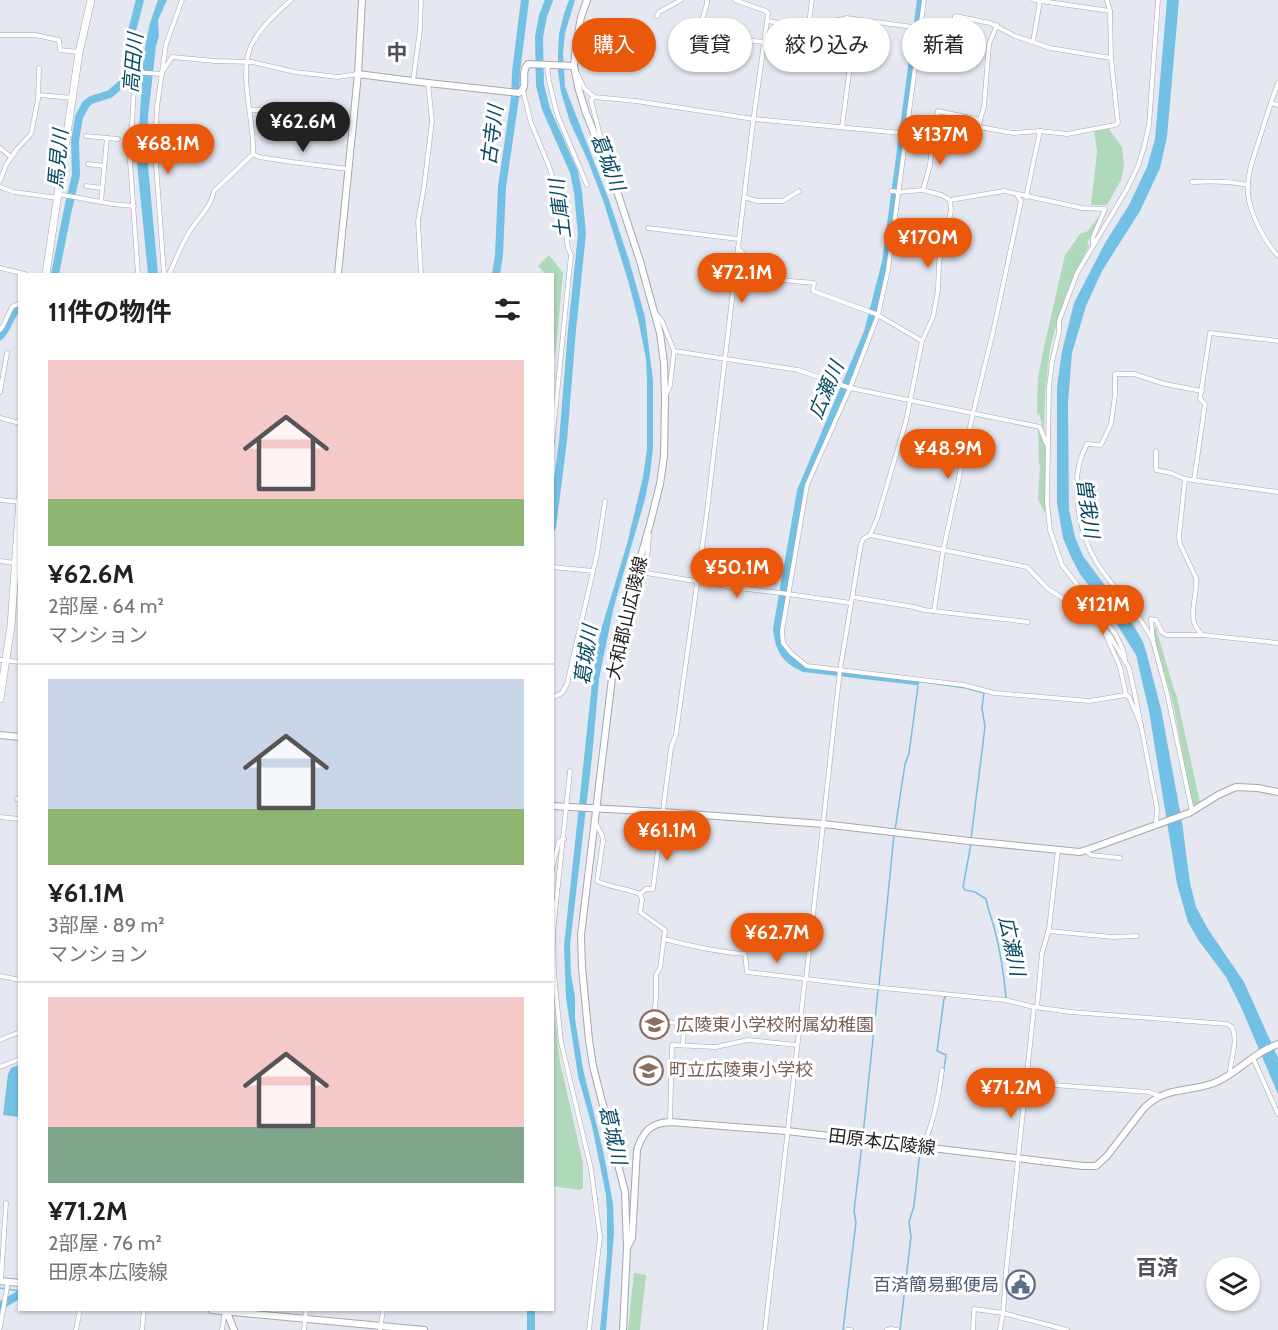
<!DOCTYPE html>
<html lang="ja">
<head>
<meta charset="utf-8">
<style>
	body { margin:0; font-family:Cabin,"Noto Sans JP",sans-serif; background:#f6f6f6; color:#222; height:100vh; display:flex; flex-direction:column; font-size:22px; white-space:nowrap }
	* { box-sizing:border-box; margin:0 }
	p { font-size:20px; color:#767676 }
	.icon { flex:none; width:33px; height:33px; fill:none; stroke:currentColor; stroke-width:2; stroke-linecap:round; stroke-linejoin:round }
	.map { position:relative; flex:1; overflow:hidden }
	.details { position:absolute; left:18px; top:273px; width:536px; height:1038px; display:flex; flex-direction:column; background:#fff; border-radius:0px; box-shadow:0 2px 4px #0004 }
	.details>* { flex:none }
	.guide { position:absolute; left:572px; top:18px; width:570px; height:54px; display:flex; gap:12px }
	.tools { position:absolute; left:1206px; top:1257px; display:grid; gap:12px }
	.tools a { display:grid; place-items:center; width:54px; height:54px; border-radius:50%; background:#fff; box-shadow:0 2px 4px #0004; font-size:30px }
	.price { position:absolute; translate:-50% -51px; padding:0 14px; border-radius:21px; background:#ea580c; color:#fff; font-size:20px; line-height:39px; filter:drop-shadow(0 2px 3px #0008) }
	.price::after { content:''; position:absolute; left:50%; top:36px; width:18px; height:14px; margin-left:-9px; background:inherit; clip-path:polygon(0 0,100% 0,50% 100%) }
	.price.active { background:#222; color:#fff }
	ul { padding:0; list-style:none }
	li { display:grid; align-content:center; gap:12px; height:318px; padding:0 30px }
	li+li { border-top:2px solid #e0e0e0 }
	li span { display:grid; place-items:center; height:186px; border-radius:0px; color:#555 }
	li>.icon { margin-inline-start:auto }
	span .icon { width:108px; height:108px; fill:#fffc; stroke-width:1 }
	li b { font-size:26px }
	h2 { display:flex; justify-content:space-between; align-items:center; height:72px; padding:0 30px; font-size:26px }
	.chip { padding:0 21px; border-radius:27px; background:#fff; box-shadow:0 2px 4px #0004; font-size:21px; line-height:54px }
	.chip.active { background:#ea580c; color:#fff }
	.map>svg:first-child { display:block }
	.green { fill:#b0d9b9 }
	.water { fill:#72c1e5 }
	.lines { fill:none; stroke-linecap:round; stroke-linejoin:round }
	.stream { stroke:#72c1e5; stroke-width:1.5 }
	.river { stroke:#72c1e5; stroke-width:8 }
	.street-casing { stroke:#a5a6b0; stroke-width:5 }
	.secondary-casing { stroke:#a5a6b0; stroke-width:8 }
	.primary-casing { stroke:#a5a6b0; stroke-width:8 }
	.street { stroke:#fff; stroke-width:4 }
	.secondary { stroke:#fff; stroke-width:6 }
	.primary { stroke:#fff; stroke-width:7 }
	.labels { text-anchor:middle; stroke-width:6; stroke-linejoin:round; paint-order:stroke }
	.street-label { font-size:18px; fill:#1e1e22; stroke:#fff }
	.education-label { font-size:18px; fill:#785e54; stroke:#fff; text-anchor:start }
	.service-label { font-size:18px; fill:#4e5e75; stroke:#fff; text-anchor:end }
	.water-label { font-size:20px; font-style:italic; fill:#064b63; stroke:#fff }
	.quarter-label { font-size:21px; font-weight:bold; fill:#4f5059; stroke:#fff }
</style>
</head>
<body>
<div class="map">
<svg width="1278" height="1330" viewBox="0 0 1278 1330">
	<rect width="100%" height="100%" fill="#e5e7f1"/>
	<g class="green">
		<path d="M1108,128L1122,147L1124,166L1121,180L1107,205H1091L1097,152L1094,130Z"/>
		<path d="M1103,211L1098,226L1087,243L1089,246L1070,284L1060,312L1050,348L1045,393L1044,432L1039,413L1037,415L1038,378L1044,347L1065,255L1080,234L1088,231Z"/>
		<path d="M549,255L563,273L555,360L552,301V274H545L538,266Z"/>
		<path d="M1038,427L1043,437L1045,447V513L1038,499L1040,464H1039Z"/>
		<path d="M1153,627L1156,628L1175,693H1176L1200,803L1195,805L1191,801L1174,707L1155,640Z"/>
		<path d="M552,993L560,1062L583,1163V1188L580,1190L552,1186Z"/>
		<path d="M634,1273L646,1275L640,1330H628Z"/>
	</g>
	<g class="water">
		<path d="M158,0H167L158,20L159,36L156,46L148,116L147,155L158,274H148L137,163L142,80V62L150,23Z"/>
		<path d="M569,0H575L565,33L563,53L565,87L609,200L629,260L645,317L653,380V448L650,474L645,499L614,606L599,679L592,757L570,945L571,974L575,997V1019L583,1069L604,1155L613,1204L614,1233L606,1330H600L607,1256V1213L606,1195L592,1126L578,1076L566,998L564,946L592,683L600,633L627,544L643,477L647,449V381L646,359L638,319L629,284L604,203L588,161L570,122L561,92L558,71V55L559,34L564,14Z"/>
		<path d="M1167,0H1179L1167,137L1160,168L1140,211L1102,271L1086,306L1072,353L1068,403L1069,510L1075,537L1083,556L1130,619L1143,642L1146,651L1161,709L1182,822L1190,883L1196,907L1208,929L1244,982L1278,1058V1094L1241,1007L1226,977L1199,941L1188,922L1177,884L1149,711L1136,655L1110,613L1080,574L1071,557L1063,538L1057,503V387L1062,351L1074,303L1105,243L1129,205L1147,167L1155,139Z"/>
		<path d="M19,1065V1117L3,1115L8,1074L11,1068Z"/>
	</g>
	<g class="lines">
		<g class="stream">
			<path d="M895,830L905,764L909,753L918,686L916,681L966,688L984,693L982,708L985,727L971,839"/>
			<path d="M971,844L963,887L965,890L975,892L986,899C988,909 991,917 994,927C1000,950 1004,974 1006,998"/>
			<path d="M879,985L894,835"/>
			<path d="M941,1089L946,1055L937,1051L944,999L946,996"/>
			<path d="M863,1135L878,990"/>
			<path d="M927,1142L931,1131"/>
			<path d="M0,1288L20,1291"/>
			<path d="M843,1330L856,1222L854,1211L862,1144"/>
			<path d="M900,1330L911,1237L909,1222L914,1206L920,1151"/>
		</g>
		<g class="river">
			<path d="M549,0L543,16L539,37L540,85L546,109L574,172L578,192L582,234L572,330L563,441L552,527"/>
			<path d="M55,274L68,209L76,175L75,141L79,117L86,104L91,100L110,94L127,79L129,42L140,0"/>
			<path d="M496,274L499,255L502,187L515,98L516,72L525,0"/>
			<path d="M0,336C9,328 9,313 20,307"/>
			<path d="M916,681L804,668C785,660 779,649 777,629L801,491L868,332L886,262L921,0"/>
			<path d="M0,1306L20,1294"/>
			<path d="M531,1310V1330"/>
		</g>
		<defs>
			<g id="street">
				<path d="M707,0V3L699,31L714,37L765,42"/>
				<path d="M924,0L888,270L878,315L850,388L807,485L782,631L783,643L791,653L807,666L964,685L994,693L1089,701L1126,695L1129,697L1141,725"/>
				<path d="M1034,0L1110,11"/>
				<path d="M657,16L659,12L681,0"/>
				<path d="M767,21L793,25L834,21L847,18L913,27L940,26L953,28L955,16L990,23L1015,36L1050,48L1111,58"/>
				<path d="M809,23L812,0"/>
				<path d="M997,25L989,44L984,107L980,120L979,127L1013,133L1040,131"/>
				<path d="M0,35H35L59,40L60,50L79,52"/>
				<path d="M1033,42L1040,1"/>
				<path d="M764,49L850,63"/>
				<path d="M547,65L549,81L557,114L587,185"/>
				<path d="M163,71L172,57L215,61L252,62L295,72L338,77L358,74"/>
				<path d="M577,73L584,88L594,97L636,101L754,119L933,136"/>
				<path d="M413,81L420,30L421,0"/>
				<path d="M1278,83C1272,99 1267,115 1262,131C1256,151 1246,173 1248,194C1250,214 1265,242 1278,256"/>
				<path d="M523,91L531,123L549,166L563,212L568,248L571,255L552,444"/>
				<path d="M39,95L73,98"/>
				<path d="M594,97L591,100L604,151"/>
				<path d="M1271,103L1278,105"/>
				<path d="M250,110H281L292,111"/>
				<path d="M842,127L856,20"/>
				<path d="M86,136L118,139"/>
				<path d="M0,148L11,157"/>
				<path d="M253,154L259,157L292,162L348,169"/>
				<path d="M88,164L104,166"/>
				<path d="M0,181L6,165L17,149L31,134L38,99L39,68"/>
				<path d="M1192,182C1212,181 1229,181 1248,185"/>
				<path d="M86,186L102,188"/>
				<path d="M0,187L14,192L58,198"/>
				<path d="M923,190L930,165L933,136L938,111L980,120"/>
				<path d="M891,191L899,192L923,190L941,195L950,200L1004,191L1082,208L1105,209L1093,237V244"/>
				<path d="M58,194L112,204L134,206"/>
				<path d="M744,197L757,201H783L799,191"/>
				<path d="M1026,197L1040,131L1067,134L1115,125L1118,123L1111,58L1110,11L1107,0"/>
				<path d="M101,202L107,138"/>
				<path d="M648,228L738,239"/>
				<path d="M738,248C745,255 751,263 758,270C772,282 797,281 814,283L813,291L876,314L922,341"/>
				<path d="M0,268L25,274"/>
				<path d="M138,274L130,161L134,88L133,72L162,74"/>
				<path d="M164,274L155,150L157,107L166,44L182,0"/>
				<path d="M169,274C175,262 180,248 187,236C195,220 211,209 214,191L253,154C255,123 238,74 251,46C260,27 276,14 291,0"/>
				<path d="M421,274L418,221L424,187L432,121L428,83"/>
				<path d="M656,314L662,321L674,351L798,370L850,388L1040,427L1046,443"/>
				<path d="M0,330L3,326L12,307L20,303"/>
				<path d="M0,392L7,353"/>
				<path d="M666,395L670,386L674,351"/>
				<path d="M0,418L20,423"/>
				<path d="M1156,451V470L1171,473L1185,479L1278,492"/>
				<path d="M1185,479L1179,536L1180,544L1196,578C1198,591 1190,610 1194,622C1195,627 1199,631 1202,635"/>
				<path d="M1194,480L1205,404L1200,399L1210,333L1278,341"/>
				<path d="M0,500L20,502"/>
				<path d="M870,535L1027,567L1047,588L1101,624L1110,636L1129,668L1135,695L1157,808L1156,825"/>
				<path d="M0,561L15,563"/>
				<path d="M552,567L593,571"/>
				<path d="M646,573L649,535"/>
				<path d="M853,597L914,607L924,610L1028,622"/>
				<path d="M934,611L943,551L973,413L993,332L1021,201L1017,195"/>
				<path d="M627,612L633,602L646,573L738,588L781,593L851,603"/>
				<path d="M1105,633L1120,667L1126,695"/>
				<path d="M1153,641C1139,612 1114,590 1097,563C1084,542 1078,518 1077,493C1076,476 1078,460 1087,444L1101,445L1111,424L1115,395V374H1134L1165,384L1202,391"/>
				<path d="M1125,659L1123,650L1116,635L1062,565L1050,530L1047,502L1049,387L1052,362L1059,332V321L1077,273L1127,189L1138,166L1144,147L1149,125L1158,0"/>
				<path d="M0,660L20,662"/>
				<path d="M552,698L562,693L567,684L597,554L605,501"/>
				<path d="M570,771L553,932L554,974L561,1042L591,1169L600,1237L589,1330"/>
				<path d="M17,799H20"/>
				<path d="M1192,811L1167,693L1153,641L1151,619L1156,620L1162,632L1166,635H1203L1278,643"/>
				<path d="M0,817L20,819"/>
				<path d="M595,822L602,835L603,841L597,881C611,888 626,888 640,894"/>
				<path d="M1085,850L1091,855L1120,858"/>
				<path d="M552,869L559,841L564,839"/>
				<path d="M640,894L646,889H653L671,748L676,734L706,519L752,130L767,21L768,13L766,11L735,0"/>
				<path d="M640,894L642,900L640,912L665,930L660,968L656,975V996L654,1020L684,1024L683,1044"/>
				<path d="M1048,931L1113,937L1137,936"/>
				<path d="M664,939C691,946 717,952 745,954L747,972L883,988L1005,1000L1034,1007L1071,1012L1227,1024L1232,1027C1239,1041 1230,1058 1230,1074"/>
				<path d="M0,976L20,980"/>
				<path d="M806,979L840,670L861,544L863,539L870,535L877,519L906,421L922,341L933,317L938,290L939,262L951,211L950,200"/>
				<path d="M1037,1007L1042,953L1049,929L1058,850"/>
				<path d="M0,1040L20,1032"/>
				<path d="M1253,1058L1278,1114"/>
				<path d="M0,1067L20,1059"/>
				<path d="M1026,1083L1149,1092L1160,1096"/>
				<path d="M670,1122L672,1045L716,1047L748,1040L797,1045"/>
				<path d="M922,1146C934,1125 939,1094 942,1070"/>
				<path d="M1,1281L6,1203"/>
				<path d="M0,1328L8,1282"/>
				<path d="M76,1330L80,1310"/>
				<path d="M142,1330L144,1310"/>
				<path d="M222,1330L225,1311"/>
				<path d="M304,1330L306,1310"/>
				<path d="M380,1330L383,1310"/>
				<path d="M765,1330L805,979"/>
				<path d="M847,1330H851"/>
				<path d="M887,1330L891,1329L897,1330"/>
				<path d="M973,1330L974,1309L1003,1313L1067,1330"/>
				<path d="M1000,1330L1003,1313L1006,1272L1034,1007"/>
			</g>
			<g id="secondary">
				<path d="M587,0L581,17L576,46L574,66L578,87L586,113L614,182L640,261L660,333L664,363L665,399L664,456L660,484L650,524L624,616L612,678L581,935L582,968L589,1040L593,1066L625,1192L627,1248L623,1330"/>
				<path d="M358,74L428,83L519,93C530,86 519,73 528,64L574,66"/>
				<path d="M338,274L358,74L362,0"/>
				<path d="M0,735L20,737"/>
				<path d="M552,806L662,812L823,824L969,841L1080,852L1095,847L1189,813L1218,795L1236,787L1258,788L1278,792"/>
				<path d="M627,1248L632,1238L637,1150C643,1132 650,1123 670,1122L787,1131L1083,1166H1096L1107,1156L1144,1108C1166,1086 1187,1093 1214,1083C1230,1077 1243,1064 1257,1055C1264,1050 1271,1047 1278,1044"/>
				<path d="M0,1281L20,1283"/>
				<path d="M212,1310L424,1330"/>
				<path d="M226,1310L234,1330"/>
			</g>
			<g id="primary">
				<path d="M46,274L79,53L91,0"/>
				<path d="M0,699L11,626L20,499"/>
			</g>
		</defs>
		<use href="#street" class="street-casing"/>
		<use href="#secondary" class="secondary-casing"/>
		<use href="#primary" class="primary-casing"/>
		<use href="#street" class="street"/>
		<use href="#secondary" class="secondary"/>
		<use href="#primary" class="primary"/>
	</g>
	<defs>
		<symbol id="school-ring" viewBox="-11 -11 22 22"><circle r="9.5" fill="#fff" stroke="#8d6e63" stroke-width="1.5"/><path d="M0-5L7-2L0 1L-7-2ZM-4 1L0 2.5L4 1V4Q0 6-4 4Z" fill="#8d6e63"/></symbol>
		<symbol id="civic-ring" viewBox="-11 -11 22 22"><circle r="9.5" fill="#fff" stroke="#5c6f8a" stroke-width="1.5"/><path d="M-.6-6.5H3V-4.5H.6V-3L4-1V1h2V6H-6V1h2V-1L-.6-3ZM-1.2 2.5V6h2.4V2.5Z" fill="#5c6f8a"/></symbol>
	</defs>
	<g fill-rule="evenodd">
		<use href="#school-ring" x="638" y="1008" width="33" height="33"/>
		<use href="#school-ring" x="632" y="1054" width="33" height="33"/>
		<use href="#civic-ring" x="1004" y="1268" width="33" height="33"/>
	</g>
	<g class="labels">
		<g class="street-label">
			<text transform="translate(627 618) rotate(-77)" y="6">大和郡山広陵線</text>
			<text transform="translate(882 1142) rotate(7)" y="6">田原本広陵線</text>
		</g>
		<g class="education-label">
			<text x="676" y="1031">広陵東小学校附属幼稚園</text>
			<text x="669" y="1076">町立広陵東小学校</text>
		</g>
		<g class="service-label">
			<text x="999" y="1291">百済簡易郵便局</text>
		</g>
		<g class="water-label">
			<text transform="translate(133 63) rotate(-85)" y="7">高田川</text>
			<text transform="translate(492 135) rotate(-83)" y="7">古寺川</text>
			<text transform="translate(58 159) rotate(-85)" y="7">馬見川</text>
			<text transform="translate(608 162) rotate(69)" y="7">葛城川</text>
			<text transform="translate(560 209) rotate(-97)" y="7">土庫川</text>
			<text transform="translate(826 390) rotate(-67)" y="7">広瀬川</text>
			<text transform="translate(1088 508) rotate(82)" y="7">曽我川</text>
			<text transform="translate(586 655) rotate(-82)" y="7">葛城川</text>
			<text transform="translate(1012 946) rotate(78)" y="7">広瀬川</text>
			<text transform="translate(613 1135) rotate(77)" y="7">葛城川</text>
		</g>
		<g class="quarter-label">
			<text x="397" y="60">中</text>
			<text x="1157" y="1275">百済</text>
		</g>
	</g>
</svg>
<div class="tools">
<a><svg class="icon" aria-label="layers" viewBox="0 0 24 24"><path d="M12 4l9 5-9 5-9-5zM3 14l9 5 9-5"/></svg></a>
</div>
<b class="price active" style="left:303px;top:153px">¥62.6M</b>
<b class="price" style="left:940px;top:166px">¥137M</b>
<b class="price" style="left:168px;top:175px">¥68.1M</b>
<b class="price" style="left:928px;top:269px">¥170M</b>
<b class="price" style="left:742px;top:304px">¥72.1M</b>
<b class="price" style="left:948px;top:480px">¥48.9M</b>
<b class="price" style="left:737px;top:599px">¥50.1M</b>
<b class="price" style="left:1103px;top:636px">¥121M</b>
<b class="price" style="left:667px;top:862px">¥61.1M</b>
<b class="price" style="left:777px;top:964px">¥62.7M</b>
<b class="price" style="left:1011px;top:1119px">¥71.2M</b>
<div class="guide">
<a class="chip active">購入</a>
<a class="chip">賃貸</a>
<a class="chip">絞り込み</a>
<a class="chip">新着</a>
</div>
<section class="details">
<h2>11件の物件<svg class="icon" aria-label="filters" viewBox="0 0 24 24"><path d="M4 7h16M4 17h16"/><circle cx="9" cy="7" r="2"/><circle cx="15" cy="17" r="2"/></svg></h2>
<ul>
<li><span style="background:linear-gradient(#f6c9c9 75%,#8fb573 0)"><svg class="icon" aria-label="home" viewBox="0 0 24 24"><path d="M3 11l9-7 9 7M6 9v11h12V9"/></svg></span><div><b>¥62.6M</b><p>2部屋 · 64 m²</p><p>マンション</p></div></li>
<li><span style="background:linear-gradient(#c9d6e8 70%,#8fb573 0)"><svg class="icon" aria-label="home" viewBox="0 0 24 24"><path d="M3 11l9-7 9 7M6 9v11h12V9"/></svg></span><div><b>¥61.1M</b><p>3部屋 · 89 m²</p><p>マンション</p></div></li>
<li><span style="background:linear-gradient(#f6c9c9 70%,#7fa58c 0)"><svg class="icon" aria-label="home" viewBox="0 0 24 24"><path d="M3 11l9-7 9 7M6 9v11h12V9"/></svg></span><div><b>¥71.2M</b><p>2部屋 · 76 m²</p><p>田原本広陵線</p></div></li>
</ul>
</section>
</div>
</body>
</html>
